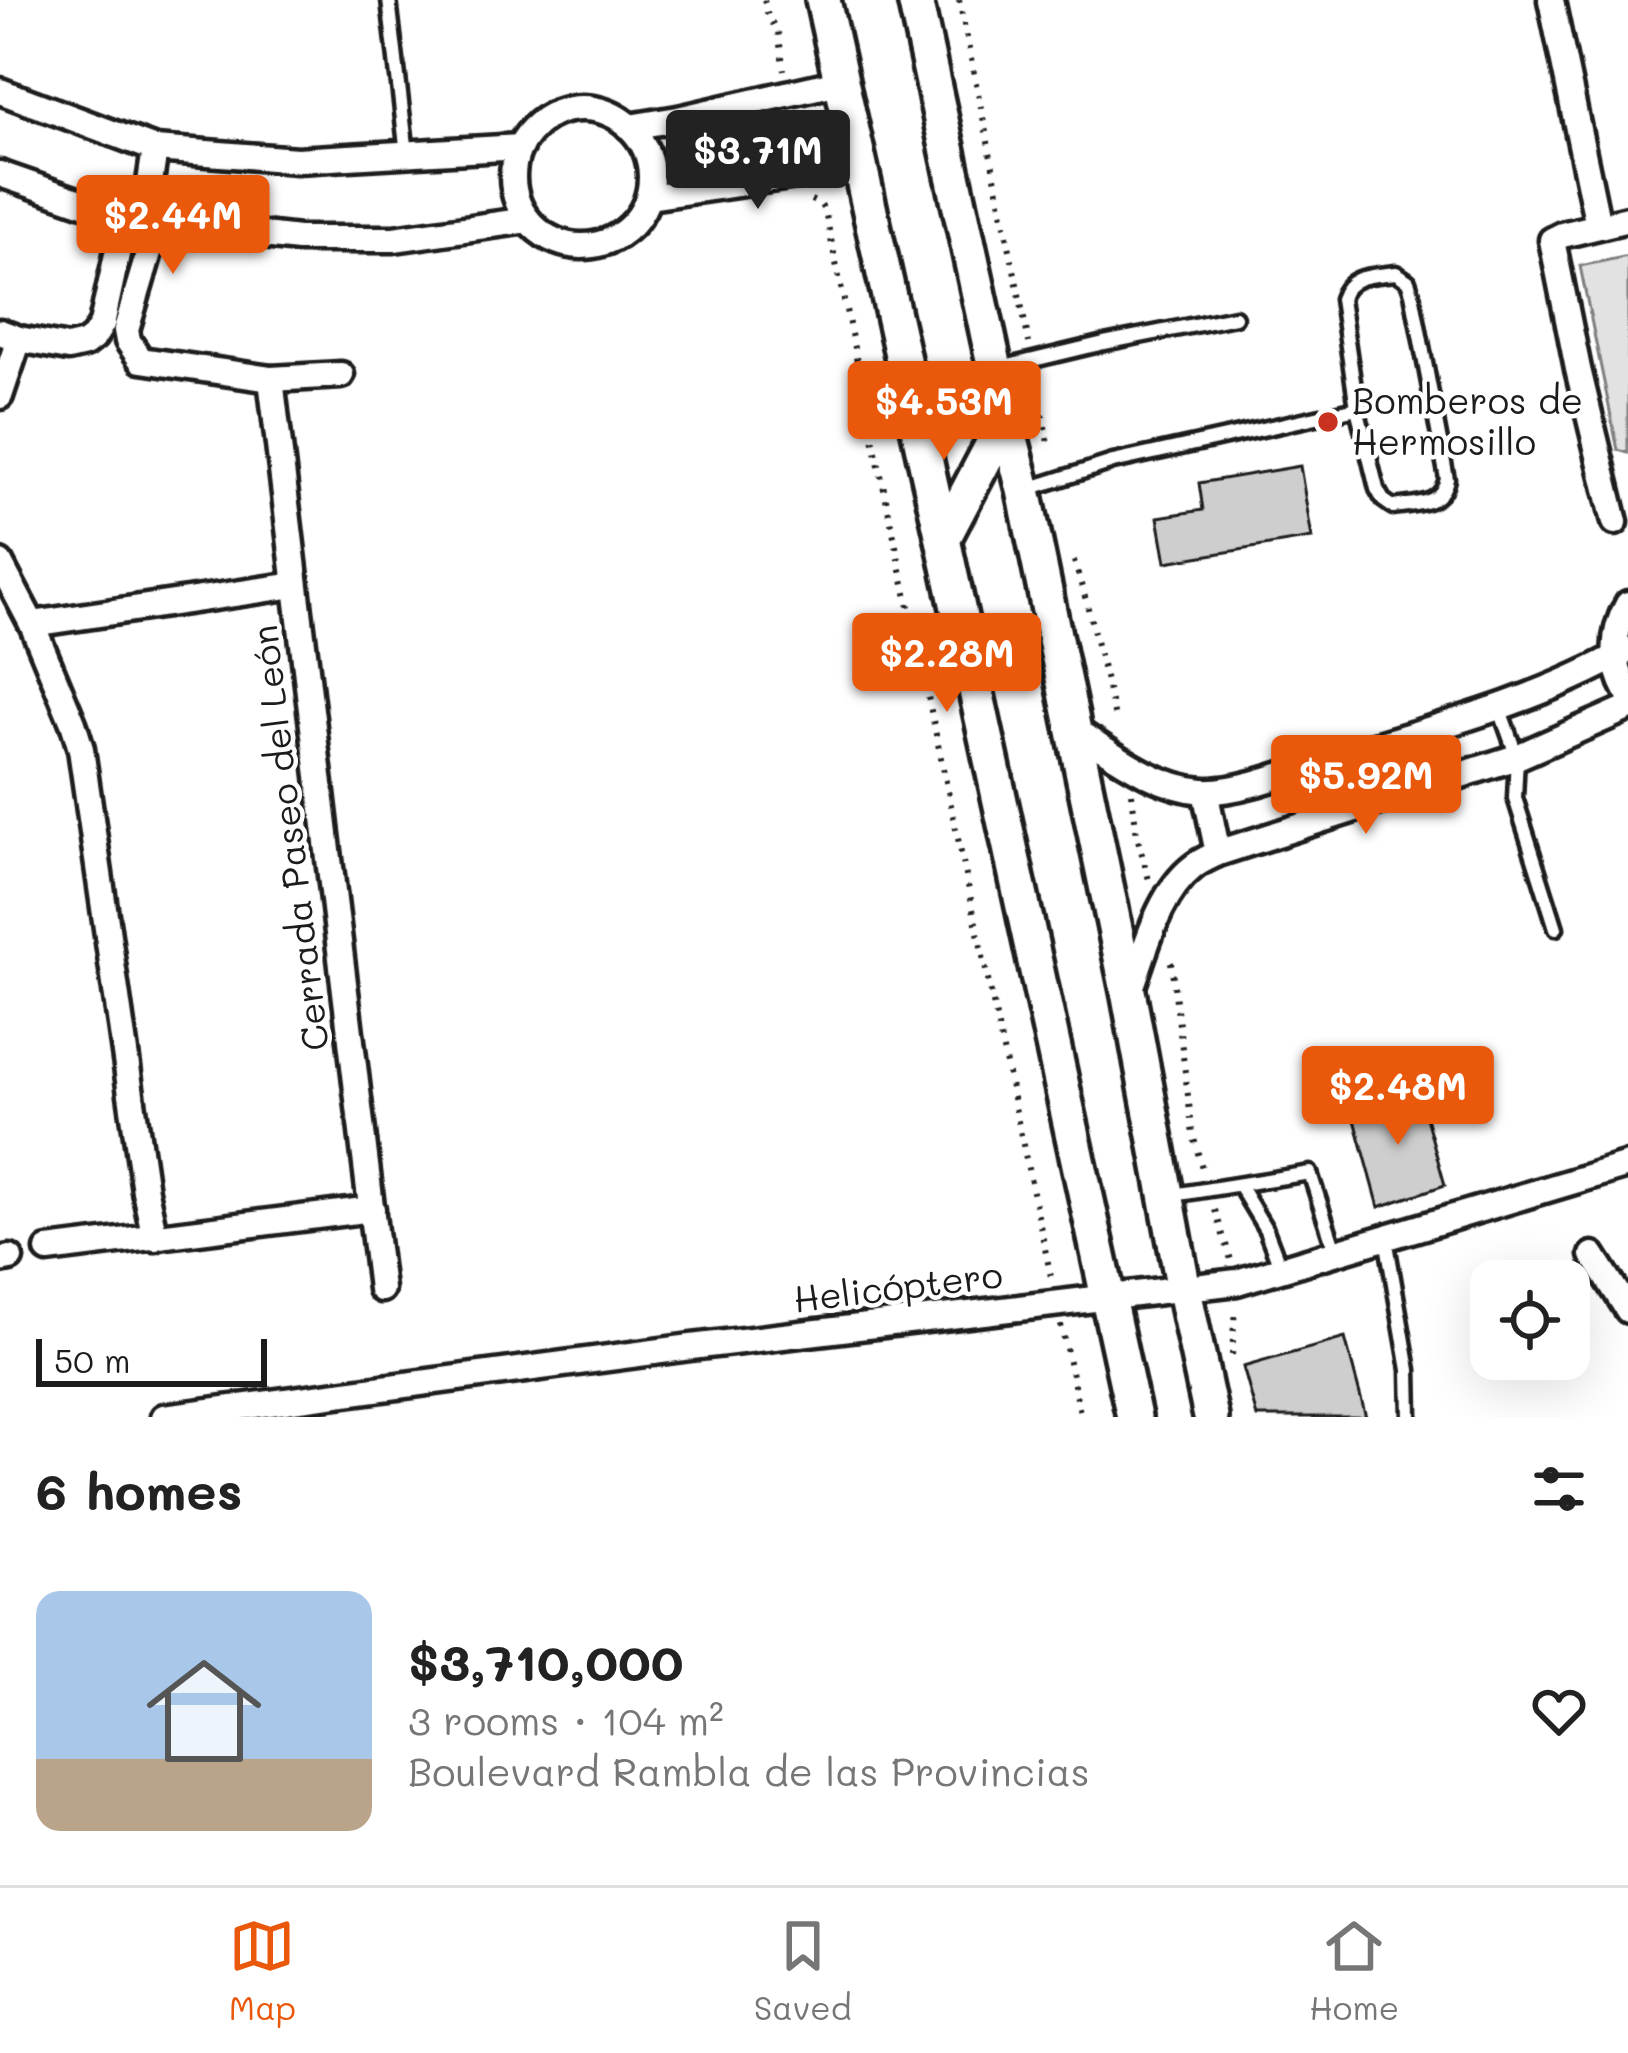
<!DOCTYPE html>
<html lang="en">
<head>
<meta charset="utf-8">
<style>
	body { margin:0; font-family:Mali,sans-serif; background:#f2f2f2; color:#222; height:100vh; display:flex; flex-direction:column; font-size:45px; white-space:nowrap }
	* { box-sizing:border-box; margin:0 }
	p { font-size:39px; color:#767676 }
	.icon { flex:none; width:66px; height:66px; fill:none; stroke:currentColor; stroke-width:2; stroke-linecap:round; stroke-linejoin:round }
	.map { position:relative; height:1417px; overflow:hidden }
	.sheet { display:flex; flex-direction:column; background:#fff; flex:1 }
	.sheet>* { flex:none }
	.buttons { position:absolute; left:1470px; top:1260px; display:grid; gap:24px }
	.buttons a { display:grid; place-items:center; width:120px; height:120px; border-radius:24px; background:#fff; box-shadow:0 12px 48px #0002; font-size:60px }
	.scale { position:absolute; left:36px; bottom:30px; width:231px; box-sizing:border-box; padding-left:12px; border:6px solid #1c1c1c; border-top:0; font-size:33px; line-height:42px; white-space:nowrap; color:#1c1c1c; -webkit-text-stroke:9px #fff; paint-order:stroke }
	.price { position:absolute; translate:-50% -102px; padding:0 27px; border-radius:12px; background:#ea580c; color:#fff; font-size:39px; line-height:78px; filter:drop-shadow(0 3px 6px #0008) }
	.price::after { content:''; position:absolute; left:50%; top:72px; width:36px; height:27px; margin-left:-18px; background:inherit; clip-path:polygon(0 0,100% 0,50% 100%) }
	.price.active { background:#222; color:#fff }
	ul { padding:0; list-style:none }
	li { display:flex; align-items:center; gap:36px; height:300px; padding:0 36px }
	li span { display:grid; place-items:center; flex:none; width:336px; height:240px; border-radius:24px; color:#555 }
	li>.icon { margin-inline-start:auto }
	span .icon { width:144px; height:144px; fill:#fffc; stroke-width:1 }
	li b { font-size:51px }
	h2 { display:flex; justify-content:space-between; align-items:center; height:144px; padding:0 36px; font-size:51px }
	.dock { display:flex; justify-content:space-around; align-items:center; height:168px; border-top:3px solid #e0e0e0; background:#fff; font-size:33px; color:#767676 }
	.dock a { display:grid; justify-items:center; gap:6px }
	.dock .active { color:#ea580c }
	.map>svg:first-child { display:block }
	.green { fill:#e2e2e2; stroke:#7f7f7f; stroke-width:3 }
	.building { fill:#cecece; stroke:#1c1c1c; stroke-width:3 }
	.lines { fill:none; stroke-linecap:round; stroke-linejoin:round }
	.lane-casing { stroke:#1c1c1c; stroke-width:21 }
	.street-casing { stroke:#1c1c1c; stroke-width:33 }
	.secondary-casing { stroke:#1c1c1c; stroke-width:42 }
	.path { stroke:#1c1c1c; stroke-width:6; stroke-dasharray:3 9; stroke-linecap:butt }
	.lane { stroke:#fff; stroke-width:12 }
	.street { stroke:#fff; stroke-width:24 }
	.secondary { stroke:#fff; stroke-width:33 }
	.poi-dot { fill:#c8321e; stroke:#fff; stroke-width:4.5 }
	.labels { text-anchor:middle; stroke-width:9; stroke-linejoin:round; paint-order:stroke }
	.poi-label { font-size:36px; fill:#1c1c1c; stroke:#fff; text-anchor:start }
	.street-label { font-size:36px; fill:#1c1c1c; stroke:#fff }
</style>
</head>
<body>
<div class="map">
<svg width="1628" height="1417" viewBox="0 0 1628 1417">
	<rect width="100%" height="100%" fill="#fff"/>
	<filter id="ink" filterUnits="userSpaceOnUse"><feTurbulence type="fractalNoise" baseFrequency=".00833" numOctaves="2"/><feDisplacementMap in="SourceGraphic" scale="24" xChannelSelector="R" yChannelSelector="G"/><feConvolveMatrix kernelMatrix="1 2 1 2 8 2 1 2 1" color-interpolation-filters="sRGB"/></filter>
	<g filter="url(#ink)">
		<path class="green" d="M1628,256V453L1618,450L1580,266Z"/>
		<g class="building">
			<path d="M1300,466L1312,538L1166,562L1158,517L1203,510L1199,483Z"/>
			<path d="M1418,1089L1445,1185L1379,1207L1352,1109Z"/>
			<path d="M1345,1338L1366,1417H1257L1243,1367Z"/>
		</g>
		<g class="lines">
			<defs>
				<g id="lane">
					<path d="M389,0L407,154"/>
					<path d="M996,369L1104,343L1235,317"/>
					<path d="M1025,490L1113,462L1357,408L1377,489L1383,500L1393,507C1417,503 1441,506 1447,479L1412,293L1408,281L1396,273C1373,276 1349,274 1341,299L1357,408"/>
					<path d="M1499,707L1517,757L1515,798L1556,928"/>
					<path d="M1239,1185L1266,1230L1281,1269"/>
					<path d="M1167,1196L1310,1173L1336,1253"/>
					<path d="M1386,1238L1409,1370L1410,1417"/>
				</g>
				<g id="street">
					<path d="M1551,0L1598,225"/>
					<path d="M0,91L155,149L297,160L520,147"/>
					<circle cx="582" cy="177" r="69"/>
					<path d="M629,127L678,119L839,82"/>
					<path d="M155,149L145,216L150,249L126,330L128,341L141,360L271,379L341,375"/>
					<path d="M0,174L95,207L195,227L298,239H394L528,220"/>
					<path d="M649,197L858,166"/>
					<path d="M0,332L19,339L68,348L85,344L94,337L102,324L121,236L145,216"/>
					<path d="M271,379L381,1289"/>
					<path d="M0,396L19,339"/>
					<path d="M1615,522L1578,369L1552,240L1562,235L1628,219"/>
					<path d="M0,563L32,624L73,723L81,749L145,1191L155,1238"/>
					<path d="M1628,604C1611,634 1611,662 1628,693"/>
					<path d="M32,624L295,585"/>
					<path d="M1072,728C1112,753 1154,787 1203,791C1238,793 1293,771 1327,760C1429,729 1535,703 1628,650"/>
					<path d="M1205,791L1218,853"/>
					<path d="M1129,994C1145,953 1157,895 1193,867C1200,861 1210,857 1218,853L1517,757L1628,708"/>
					<path d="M48,1250L372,1209"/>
					<path d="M1593,1255L1628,1310"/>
					<path d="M0,1260L10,1258"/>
					<path d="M164,1417L691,1347L1237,1282L1628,1165"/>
				</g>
				<g id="secondary">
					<path d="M823,0L943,539L1134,1417"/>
					<path d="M915,0L1006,419L1024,490L1129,996L1184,1290L1211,1417"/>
					<path d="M943,539L1006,419"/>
				</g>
			</defs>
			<use href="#lane" class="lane-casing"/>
			<use href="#street" class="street-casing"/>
			<use href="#secondary" class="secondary-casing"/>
			<g class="path">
				<path d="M764,0L768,16L778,32L784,70"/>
				<path d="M959,0L1029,343"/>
				<path d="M790,119L794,148"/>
				<path d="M811,200L820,204L825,211L1051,1277"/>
				<path d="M1036,379L1048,443"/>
				<path d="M1074,561L1086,600L1116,722"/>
				<path d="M1132,793L1137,836L1149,880"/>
				<path d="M1171,962L1193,1135L1202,1168"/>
				<path d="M1215,1210L1231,1260"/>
				<path d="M1061,1325L1081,1417"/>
				<path d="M1232,1355L1235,1308"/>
			</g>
			<use href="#lane" class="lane"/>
			<use href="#street" class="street"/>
			<use href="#secondary" class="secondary"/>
		</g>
	</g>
	<circle class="poi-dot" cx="1328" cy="422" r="12"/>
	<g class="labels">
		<g class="poi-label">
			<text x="1352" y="414">Bomberos de<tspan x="1352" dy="41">Hermosillo</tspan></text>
		</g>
		<g class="street-label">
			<text transform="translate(290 838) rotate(-97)" y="13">Cerrada Paseo del León</text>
			<text transform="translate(898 1287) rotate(-7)" y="13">Helicóptero</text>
		</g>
	</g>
</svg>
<div class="buttons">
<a><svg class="icon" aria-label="locate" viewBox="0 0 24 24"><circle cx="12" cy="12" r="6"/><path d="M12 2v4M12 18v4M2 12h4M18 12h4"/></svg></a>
</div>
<div class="scale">50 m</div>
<b class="price active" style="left:758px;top:212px">$3.71M</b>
<b class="price" style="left:173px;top:277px">$2.44M</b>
<b class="price" style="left:944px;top:463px">$4.53M</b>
<b class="price" style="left:947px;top:715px">$2.28M</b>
<b class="price" style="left:1366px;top:837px">$5.92M</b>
<b class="price" style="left:1398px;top:1148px">$2.48M</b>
</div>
<section class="sheet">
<h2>6 homes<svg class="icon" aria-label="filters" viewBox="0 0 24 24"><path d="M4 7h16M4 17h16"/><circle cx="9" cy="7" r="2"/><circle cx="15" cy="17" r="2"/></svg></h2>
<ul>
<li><span style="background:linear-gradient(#a9c7e8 70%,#b9a48a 0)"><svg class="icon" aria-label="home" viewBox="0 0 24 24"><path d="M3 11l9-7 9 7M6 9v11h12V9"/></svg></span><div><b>$3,710,000</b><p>3 rooms · 104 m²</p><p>Boulevard Rambla de las Provincias</p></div><svg class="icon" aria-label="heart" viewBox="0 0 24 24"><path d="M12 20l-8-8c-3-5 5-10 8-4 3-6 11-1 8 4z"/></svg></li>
</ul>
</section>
<nav class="dock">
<a class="active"><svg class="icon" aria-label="map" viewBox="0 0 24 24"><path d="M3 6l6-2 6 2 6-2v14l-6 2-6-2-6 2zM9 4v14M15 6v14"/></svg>Map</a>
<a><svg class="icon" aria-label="saved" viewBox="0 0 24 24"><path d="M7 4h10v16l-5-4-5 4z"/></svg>Saved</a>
<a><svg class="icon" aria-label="home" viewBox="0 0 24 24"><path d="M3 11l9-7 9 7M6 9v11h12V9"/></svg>Home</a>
</nav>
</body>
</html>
